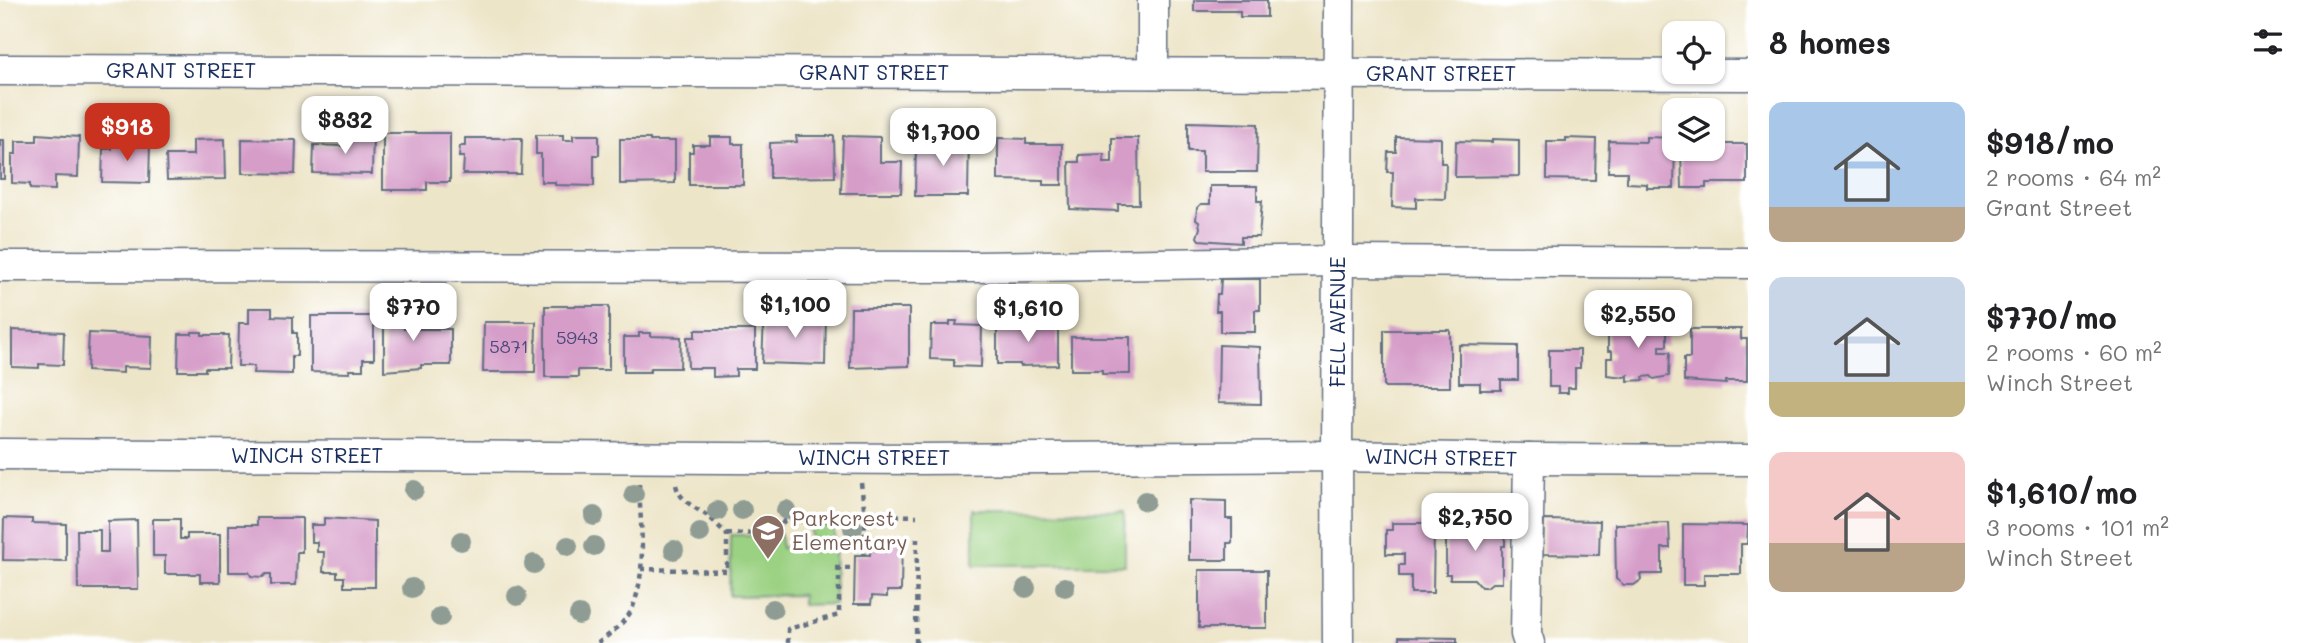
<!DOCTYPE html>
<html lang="en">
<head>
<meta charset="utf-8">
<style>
	body { margin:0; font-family:Mali,sans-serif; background:#f2f2f2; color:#202124; height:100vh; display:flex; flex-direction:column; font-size:26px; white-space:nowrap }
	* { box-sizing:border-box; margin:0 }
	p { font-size:23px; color:#757577 }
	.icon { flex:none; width:38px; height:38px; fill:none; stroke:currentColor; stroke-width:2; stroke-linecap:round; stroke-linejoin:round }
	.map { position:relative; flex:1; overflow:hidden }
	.side { display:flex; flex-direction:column; background:#fff; width:560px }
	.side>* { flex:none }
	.fabs { position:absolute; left:1662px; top:21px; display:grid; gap:14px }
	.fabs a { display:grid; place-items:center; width:63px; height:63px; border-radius:14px; background:#fff; box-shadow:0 2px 5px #0004; font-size:35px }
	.price { position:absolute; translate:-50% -60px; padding:0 16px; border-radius:14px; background:#fff; color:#222; font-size:23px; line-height:46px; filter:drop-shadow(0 2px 4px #0008) }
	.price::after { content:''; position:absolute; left:50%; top:42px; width:21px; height:16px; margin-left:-10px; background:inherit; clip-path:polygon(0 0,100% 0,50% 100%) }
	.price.active { background:#c8321e; color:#fff }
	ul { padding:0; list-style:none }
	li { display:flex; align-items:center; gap:21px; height:175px; padding:0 21px }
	li span { display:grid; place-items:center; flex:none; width:196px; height:140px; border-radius:14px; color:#555 }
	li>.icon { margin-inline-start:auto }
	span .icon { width:84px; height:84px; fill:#fffc; stroke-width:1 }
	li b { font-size:30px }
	h2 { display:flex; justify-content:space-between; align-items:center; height:84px; padding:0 21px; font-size:30px }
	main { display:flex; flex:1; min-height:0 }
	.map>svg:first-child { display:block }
	.green { fill:#9bd182; stroke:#5b8070; stroke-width:2 }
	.building { fill:#d69dc9 }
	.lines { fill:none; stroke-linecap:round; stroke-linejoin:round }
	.minor-casing { stroke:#646f83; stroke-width:33 }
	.path { stroke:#646f83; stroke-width:4.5; stroke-dasharray:5 5; stroke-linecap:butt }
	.minor { stroke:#fff; stroke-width:30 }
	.tree { fill:#8e9c94 }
	.labels { text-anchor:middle; stroke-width:7; stroke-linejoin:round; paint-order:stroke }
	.number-label { font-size:18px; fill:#4a4a79 }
	.street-label { font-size:21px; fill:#1b2f5e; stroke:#fff }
	.education-label { font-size:21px; fill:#785e54; stroke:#fff; text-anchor:start }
</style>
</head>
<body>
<main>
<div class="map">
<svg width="1748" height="643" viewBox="0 0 1748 643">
	<rect width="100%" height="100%" fill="#fff"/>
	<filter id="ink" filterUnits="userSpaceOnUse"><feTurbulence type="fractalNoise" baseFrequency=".0143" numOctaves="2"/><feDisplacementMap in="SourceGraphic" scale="14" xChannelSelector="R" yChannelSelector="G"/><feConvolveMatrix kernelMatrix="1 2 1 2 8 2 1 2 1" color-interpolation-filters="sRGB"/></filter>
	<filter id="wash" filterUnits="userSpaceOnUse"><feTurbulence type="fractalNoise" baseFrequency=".00686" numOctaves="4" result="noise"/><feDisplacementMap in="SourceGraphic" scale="28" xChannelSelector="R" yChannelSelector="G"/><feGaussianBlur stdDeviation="1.57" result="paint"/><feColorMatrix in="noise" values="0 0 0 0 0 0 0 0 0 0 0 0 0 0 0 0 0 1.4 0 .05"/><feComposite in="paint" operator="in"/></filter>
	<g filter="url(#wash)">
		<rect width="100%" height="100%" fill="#ede5c8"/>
		<g class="green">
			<path d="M974,510L1125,511V565H974Z"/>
			<path d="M810,526H834L835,604L802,605V595L730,596L731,535H781V548H810Z"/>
		</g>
		<g id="blocks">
			<g class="building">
				<path d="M1194,0H1267V17H1240V11H1194Z"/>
				<path d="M1188,122L1258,124L1257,172H1202V151H1188Z"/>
				<path d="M383,133H450V182H427V190H383Z"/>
				<path d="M37,134L79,137L78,177L55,176V190L30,189V184L12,183V154H16V141H37Z"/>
				<path d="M342,135H373L372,174L313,173L314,145L342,146Z"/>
				<path d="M536,135H563V140H573V135H599V155H594V186L555,185V182H541V154H536Z"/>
				<path d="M796,136H834L835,177L770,178V143L797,142Z"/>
				<path d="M843,136L880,137V162H902L901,193H841Z"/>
				<path d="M943,136H969L968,196H915L916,142L943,143Z"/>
				<path d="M710,137H732V144H743V185H689V152H693V145H710Z"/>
				<path d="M1396,137L1441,138V163H1446L1445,199L1416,198V208L1392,207L1393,172H1387L1388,152H1396Z"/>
				<path d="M1646,137L1675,138L1674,188H1647V184L1627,183V172H1608L1609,141L1646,142Z"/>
				<path d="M465,138H522L521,174H463L464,157H459L460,146H465Z"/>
				<path d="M998,138L1026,139V144H1062V185H1043V181L998,180Z"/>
				<path d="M1112,138H1138L1139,204H1118V211L1070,209L1069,162H1079V155L1104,154V162H1112Z"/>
				<path d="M1566,138L1596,139L1595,180L1547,179V141H1566Z"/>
				<path d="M225,139L226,179L167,180L166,155H193V140Z"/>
				<path d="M242,139L296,140L295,174L242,173Z"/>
				<path d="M620,139H650V141H675V183L620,184Z"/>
				<path d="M1492,139L1519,140V176L1455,177L1456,141L1492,142Z"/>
				<rect x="0" y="140" width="4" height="39"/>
				<path d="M112,142L150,143L149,183L102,182L103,149H112Z"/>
				<path d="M1713,144H1747V183H1706V188H1682L1681,149H1713Z"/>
				<path d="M1210,186H1257V201H1262L1259,237H1241V243L1199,240L1197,237L1200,228L1199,222L1196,220L1197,208L1201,204H1210Z"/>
				<path d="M1221,279H1260V310H1255V332H1220V311H1216L1217,294H1220Z"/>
				<path d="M384,303H404V329H451V365H421V368L384,371Z"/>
				<path d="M545,306H609V370H578V377H545Z"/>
				<path d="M249,308H272V316L293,317V333H297V356H292V374L253,373L254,366H238L239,323H249Z"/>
				<path d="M851,308H909V366L850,368Z"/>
				<path d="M783,313L826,314L825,365L762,363L764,319L782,320Z"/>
				<path d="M311,316H374V359H363V370H349L350,373L311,372Z"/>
				<path d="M950,321H957L956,325L982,326L981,367L954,366V360L930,359L931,325H950Z"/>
				<path d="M484,322H536L535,372H483Z"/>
				<path d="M997,322L1058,323V365L1020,366V364H997Z"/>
				<path d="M1608,322L1667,323V346H1660V352H1670L1669,376L1654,379L1651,376L1643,377L1644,380L1628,381V375L1624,377L1607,375V358H1612V351H1608Z"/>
				<path d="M1690,329H1741V339H1747V381H1726V384L1684,381V358H1690Z"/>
				<path d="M12,330L64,332L63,365L39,364V368L12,367Z"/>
				<path d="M695,330H755V369H736V376L713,377V368H688L687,337H695Z"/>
				<rect x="1384" y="330" width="66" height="57"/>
				<path d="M192,332H202V335H229L228,368H205V371H178L179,334H192Z"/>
				<path d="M89,333L152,336L151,368L123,367V373L87,371Z"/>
				<path d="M639,333H651V336L681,337L680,368H651L650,372H624V337H639Z"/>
				<path d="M1071,337H1130V374H1102V370H1071Z"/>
				<path d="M1219,345L1260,347L1261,404L1218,403Z"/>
				<path d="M1459,345L1518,346V380H1501V390H1480V383H1459Z"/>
				<path d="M1549,350H1580V368H1575V388H1568V393H1558V387H1549Z"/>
				<path d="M1189,500L1226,501V519H1232V543H1227V560H1189Z"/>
				<path d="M4,518L32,519V523L66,524V561L3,560Z"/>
				<path d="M257,518H302V552H297L296,585H271V574H266L263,577L251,576L249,572H229V525H257Z"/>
				<path d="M324,518L375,521V587H344V577H337V572H323L324,552H317V542H311V525H324Z"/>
				<path d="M153,519H180V539H187V534H220V582H200V574H165V556H153Z"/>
				<path d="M137,520L138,589H78L77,530H100V552H108V521Z"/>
				<path d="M1544,520L1600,521L1599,555L1543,554Z"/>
				<path d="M1446,522H1474V530H1488V524H1505V546H1502V583H1492L1487,587H1481L1474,579H1450V574H1446Z"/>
				<path d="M1392,523H1434L1433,593H1411V576H1399V565H1404V554H1386V530H1392Z"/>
				<path d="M1669,523L1670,548H1662V574H1640L1641,580L1634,585H1624L1616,579L1615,524Z"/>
				<path d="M1683,524L1748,525L1747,544H1741V574H1704V585H1683Z"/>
				<path d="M871,537L902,538L901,591H887V597L872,596L871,604H854L855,555H870Z"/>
				<rect x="1199" y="570" width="68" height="58"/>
				<path d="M1399,637L1457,638V643H1399Z"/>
			</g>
		</g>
	</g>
	<g filter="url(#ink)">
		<use href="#blocks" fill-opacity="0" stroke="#646f83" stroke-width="2"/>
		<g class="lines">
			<defs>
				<g id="minor">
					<path d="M1153,0V73"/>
					<path d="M0,70L1748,75"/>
					<path d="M0,266L975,267L1339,261L1748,263"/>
					<path d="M0,454L917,459L1337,456L1529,459L1748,460"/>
					<path d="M1529,459L1526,634L1529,643"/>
					<path d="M1338,643L1337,456L1339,0"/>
				</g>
			</defs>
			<use href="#minor" class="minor-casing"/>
			<g class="path">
				<path d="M861,483L865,515L864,555"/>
				<path d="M865,515L917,516"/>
				<path d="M727,534L777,533L784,521H821"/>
				<path d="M835,568H855"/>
				<path d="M641,569L727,571V534C721,529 715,522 709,517C697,508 680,502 676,485"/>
				<path d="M598,643C609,635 627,621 632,609C648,571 640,524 639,484"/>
				<path d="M788,643V629L839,615V568"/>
				<path d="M916,643L917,535"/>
			</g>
			<use href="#minor" class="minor"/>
		</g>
		<g class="tree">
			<circle cx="414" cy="490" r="10"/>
			<circle cx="634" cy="494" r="10"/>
			<circle cx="1145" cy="501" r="10"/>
			<circle cx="742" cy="510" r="10"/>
			<circle cx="786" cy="510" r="10"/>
			<circle cx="717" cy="511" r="10"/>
			<circle cx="594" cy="516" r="10"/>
			<circle cx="853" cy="528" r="10"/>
			<circle cx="700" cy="533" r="10"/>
			<circle cx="461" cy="541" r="10"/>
			<circle cx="568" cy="546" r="10"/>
			<circle cx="594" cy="546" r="10"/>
			<circle cx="674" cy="550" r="10"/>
			<circle cx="534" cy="564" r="10"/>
			<circle cx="1065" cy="587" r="10"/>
			<circle cx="412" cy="588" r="10"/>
			<circle cx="1026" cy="588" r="10"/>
			<circle cx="517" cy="596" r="10"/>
			<circle cx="773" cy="609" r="10"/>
			<circle cx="579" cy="615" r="10"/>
			<circle cx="440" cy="617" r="10"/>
		</g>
	</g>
	<defs>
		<symbol id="school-pin" viewBox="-11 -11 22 30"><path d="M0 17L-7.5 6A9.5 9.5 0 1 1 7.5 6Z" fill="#8d6e63" stroke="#fff"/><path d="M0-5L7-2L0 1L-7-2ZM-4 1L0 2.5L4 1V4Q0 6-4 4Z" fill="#fff"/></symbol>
	</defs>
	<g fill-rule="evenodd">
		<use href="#school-pin" x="749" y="512" width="38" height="52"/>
	</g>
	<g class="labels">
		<g class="number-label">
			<text x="577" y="344">5943</text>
			<text x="509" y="353">5871</text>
		</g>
		<g class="street-label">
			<text x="181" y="78">GRANT STREET</text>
			<text x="874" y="80">GRANT STREET</text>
			<text x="1441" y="81">GRANT STREET</text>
			<text transform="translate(1338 322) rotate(-90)" y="7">FELL AVENUE</text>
			<text x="307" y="463">WINCH STREET</text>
			<text x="874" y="465">WINCH STREET</text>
			<text transform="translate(1441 458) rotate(1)" y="7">WINCH STREET</text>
		</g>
		<g class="education-label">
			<text x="792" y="526">Parkcrest<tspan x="792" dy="24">Elementary</tspan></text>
		</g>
	</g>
</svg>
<div class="fabs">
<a><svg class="icon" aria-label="locate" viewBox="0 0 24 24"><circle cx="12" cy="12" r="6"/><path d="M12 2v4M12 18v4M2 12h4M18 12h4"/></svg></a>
<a><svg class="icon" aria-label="layers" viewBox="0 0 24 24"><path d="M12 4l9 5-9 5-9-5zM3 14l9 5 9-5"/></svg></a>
</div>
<b class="price" style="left:345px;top:156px">$832</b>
<b class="price active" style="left:127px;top:163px">$918</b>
<b class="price" style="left:943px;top:168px">$1,700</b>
<b class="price" style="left:795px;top:340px">$1,100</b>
<b class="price" style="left:413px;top:343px">$770</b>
<b class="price" style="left:1028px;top:344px">$1,610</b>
<b class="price" style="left:1638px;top:350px">$2,550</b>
<b class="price" style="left:1475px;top:553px">$2,750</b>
</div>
<section class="side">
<h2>8 homes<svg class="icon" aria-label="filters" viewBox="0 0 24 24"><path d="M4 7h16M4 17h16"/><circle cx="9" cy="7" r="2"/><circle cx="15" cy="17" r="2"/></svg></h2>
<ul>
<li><span style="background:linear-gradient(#a9c7e8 75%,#b9a48a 0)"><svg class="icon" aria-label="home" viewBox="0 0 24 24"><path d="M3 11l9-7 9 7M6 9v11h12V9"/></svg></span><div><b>$918/mo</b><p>2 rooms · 64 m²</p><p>Grant Street</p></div></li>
<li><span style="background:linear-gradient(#c9d6e8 75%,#c2b280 0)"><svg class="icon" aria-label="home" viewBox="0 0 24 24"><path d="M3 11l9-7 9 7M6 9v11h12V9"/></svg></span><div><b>$770/mo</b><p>2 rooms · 60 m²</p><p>Winch Street</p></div></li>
<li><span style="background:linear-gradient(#f6c9c9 65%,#b9a48a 0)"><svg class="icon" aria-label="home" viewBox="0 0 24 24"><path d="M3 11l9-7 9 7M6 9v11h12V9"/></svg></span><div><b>$1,610/mo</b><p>3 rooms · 101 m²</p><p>Winch Street</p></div></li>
</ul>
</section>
</main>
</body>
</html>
